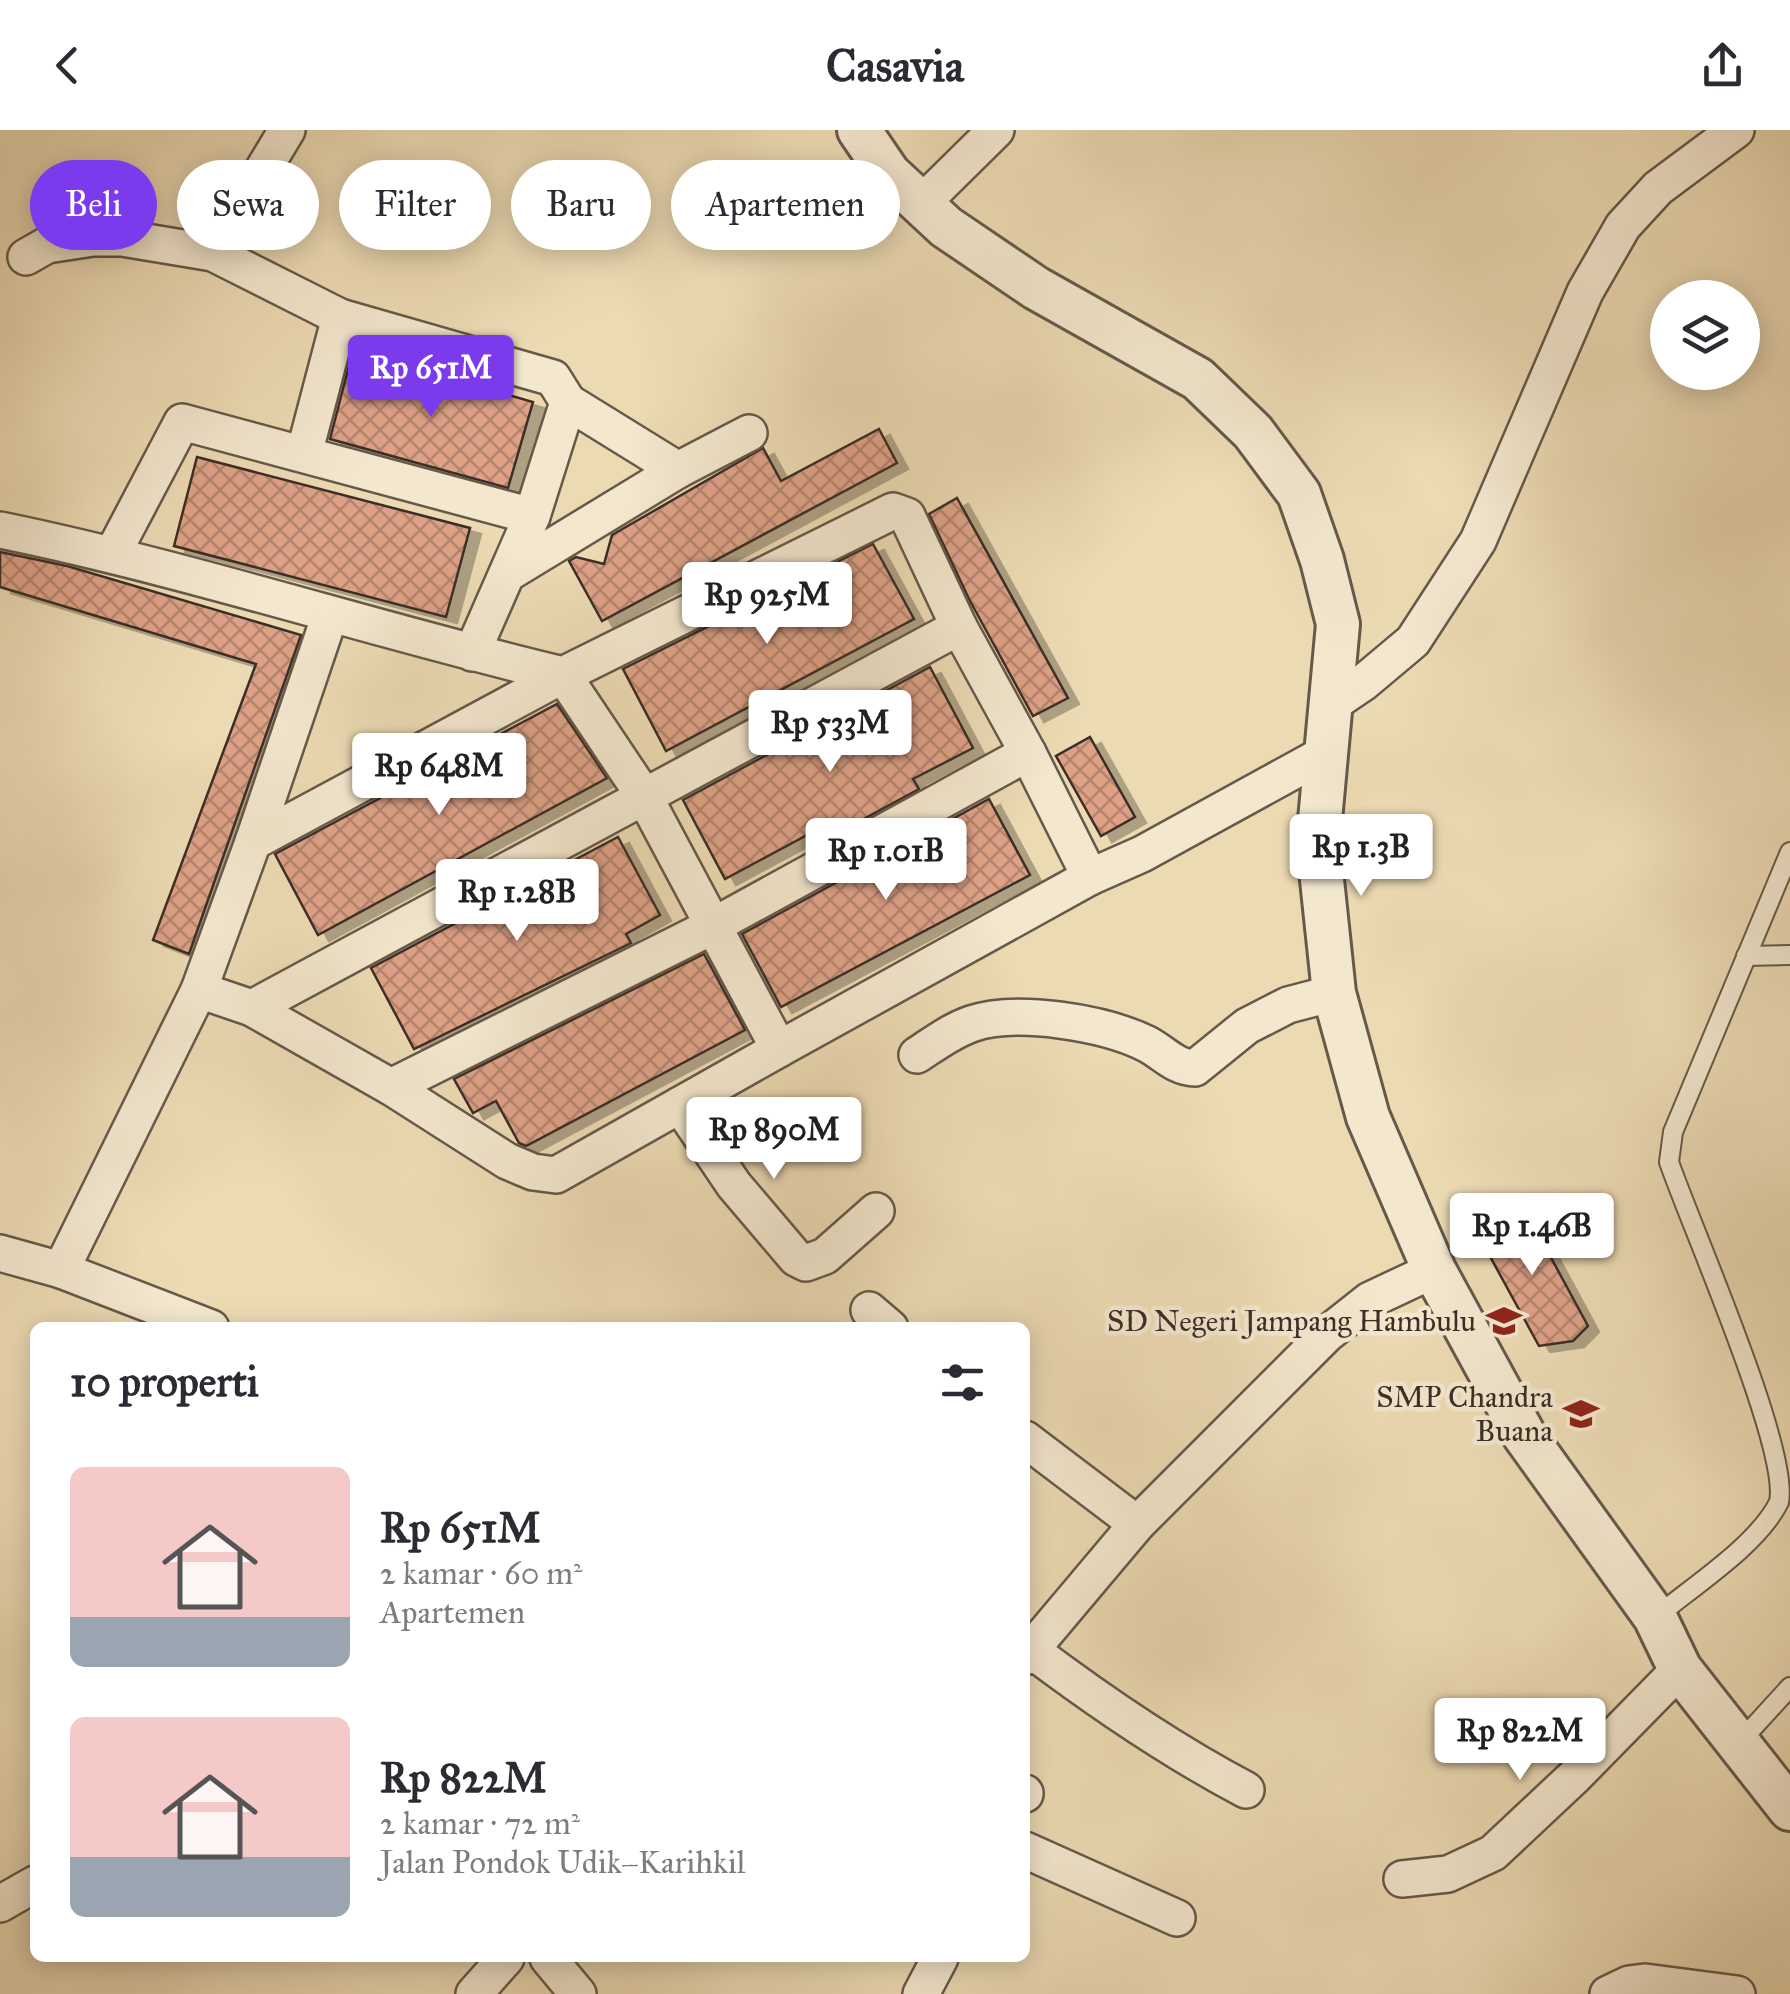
<!DOCTYPE html>
<html lang="id">
<head>
<meta charset="utf-8">
<style>
	body { margin:0; font-family:"IM FELL Great Primer",serif; background:#f7f7f7; color:#2b2b33; height:100vh; display:flex; flex-direction:column; font-size:38px; white-space:nowrap }
	* { box-sizing:border-box; margin:0 }
	p { font-size:32px; color:#7c7c81 }
	.icon { flex:none; width:55px; height:55px; fill:none; stroke:currentColor; stroke-width:2; stroke-linecap:round; stroke-linejoin:round }
	.map { position:relative; flex:1; overflow:hidden }
	.details { position:absolute; left:30px; top:1192px; width:1000px; height:640px; display:flex; flex-direction:column; background:#fff; border-radius:15px; box-shadow:0 5px 25px #0003 }
	.details>* { flex:none }
	.hud { position:absolute; left:30px; top:30px; width:1000px; height:90px; display:flex; gap:20px }
	.controls { position:absolute; left:1650px; top:150px; display:grid; gap:20px }
	.controls a { display:grid; place-items:center; width:110px; height:110px; border-radius:50%; background:#fff; box-shadow:0 5px 25px #0003; font-size:50px }
	.price { position:absolute; translate:-50% -85px; padding:0 22px; border-radius:10px; background:#fff; color:#222; font-size:32px; line-height:65px; filter:drop-shadow(0 2px 5px #0008) }
	.price::after { content:''; position:absolute; left:50%; top:60px; width:30px; height:22px; margin-left:-15px; background:inherit; clip-path:polygon(0 0,100% 0,50% 100%) }
	.price.current { background:#7c3aed; color:#fff }
	ul { padding:0; list-style:none }
	li { display:flex; align-items:center; gap:30px; height:250px; padding:0 40px }
	li span { display:grid; place-items:center; flex:none; width:280px; height:200px; border-radius:15px; color:#555 }
	li>.icon { margin-inline-start:auto }
	span .icon { width:120px; height:120px; fill:#fffc; stroke-width:1 }
	li b { font-size:42px }
	h2 { display:flex; justify-content:space-between; align-items:center; height:120px; padding:0 40px; font-size:42px }
	.pill { padding:0 35px; border-radius:45px; background:#fff; box-shadow:0 5px 25px #0003; font-size:35px; line-height:90px }
	.pill.current { background:#7c3aed; color:#fff }
	header { display:flex; justify-content:space-between; align-items:center; height:130px; padding:0 40px; background:#fff; font-size:45px; font-weight:800 }
	.map>svg:first-child { display:block }
	.building { fill:url(#building-cross-hatch); stroke:#3a2e27; stroke-width:2.5; filter:url(#shadow) }
	.lines { fill:none; stroke-linecap:round; stroke-linejoin:round }
	.service-casing { stroke:#66594a; stroke-width:22 }
	.minor-casing { stroke:#66594a; stroke-width:40 }
	.tertiary-casing { stroke:#66594a; stroke-width:48 }
	.service { stroke:#f3e7ce; stroke-width:18 }
	.minor { stroke:#f3e7ce; stroke-width:35 }
	.tertiary { stroke:#f3e7ce; stroke-width:42 }
	.labels { text-anchor:middle; stroke-width:9; stroke-linejoin:round; paint-order:stroke }
	.poi-label { font-size:30px; fill:#3a2e27; stroke:#f3e7ce; text-anchor:end }
</style>
</head>
<body>
<header><svg class="icon" aria-label="back" viewBox="0 0 24 24"><path d="M15 5l-7 7 7 7"/></svg>Casavia<svg class="icon" aria-label="share" viewBox="0 0 24 24"><path d="M12 15V3M7 8l5-5 5 5M5 13v7h14v-7"/></svg></header>
<div class="map">
<svg width="1790" height="1864" viewBox="0 0 1790 1864">
	<defs>
		<pattern id="building-cross-hatch" width="8" height="8" patternUnits="userSpaceOnUse" patternTransform="scale(2.5)"><rect width="8" height="8" fill="#dea186"/><path d="M0 0l8 8M0 8l8-8" fill="none" stroke="#b5846e"/></pattern>
		<filter id="shadow"><feDropShadow dx="11" dy="6" stdDeviation="0" flood-color="#0004"/></filter>
	</defs>
	<rect width="100%" height="100%" fill="#ecdab3"/>
	<filter id="stains"><feTurbulence type="fractalNoise" baseFrequency=".002" numOctaves="4"/><feColorMatrix values="0 0 0 0 .2 0 0 0 0 .09 0 0 0 0 .02 0 0 0 .5 -.17"/></filter>
	<radialGradient id="worn" r=".72"><stop offset=".6" stop-color="#630" stop-opacity="0"/><stop offset="1" stop-color="#630" stop-opacity=".3"/></radialGradient>
	<g class="building">
		<path d="M353,220L533,272L508,358L330,309Z"/>
		<path d="M879,299L897,333L602,491L569,431L576,427L604,434L612,405L763,318L781,351Z"/>
		<path d="M197,327L470,398L446,487L174,416Z"/>
		<path d="M957,368L1068,568L1033,586L970,471L929,384Z"/>
		<path d="M873,414L914,489L666,621L623,539Z"/>
		<path d="M0,422L67,436L301,505L189,824L153,810L256,534L0,457Z"/>
		<path d="M930,537L973,618L913,649L919,659L832,706L826,695L725,749L683,670Z"/>
		<path d="M557,574L607,648L318,805L275,724Z"/>
		<path d="M1090,607L1135,687L1101,706L1056,626Z"/>
		<path d="M989,669L1030,745L781,877L742,804Z"/>
		<path d="M618,707L660,785L626,804L631,813L414,919L371,838Z"/>
		<path d="M704,824L745,900L526,1016L519,1013L496,971L473,983L454,949Z"/>
		<path d="M1522,1074L1588,1196L1573,1211L1539,1216L1475,1099Z"/>
	</g>
	<g class="lines">
		<defs>
			<g id="service">
				<path d="M1746,826L1790,825"/>
				<path d="M1656,1487C1693,1456 1758,1415 1779,1372C1790,1319 1691,1096 1669,1032L1673,1002L1790,722"/>
				<path d="M1738,1614L1790,1557"/>
			</g>
			<g id="minor">
				<path d="M921,74L996,0"/>
				<path d="M213,123L287,0"/>
				<path d="M26,127L47,115L93,108H122L213,123L340,187"/>
				<path d="M568,272L678,340"/>
				<path d="M304,324L340,187L553,248L568,272L532,386L472,523"/>
				<path d="M0,400C190,439 374,500 563,545L893,381L907,386L959,497L1028,623L1090,747L1142,724L1326,623"/>
				<path d="M113,423L182,292L532,386"/>
				<path d="M507,444L678,340L749,303"/>
				<path d="M1329,576L1363,553L1413,511L1478,411L1585,162L1623,96L1658,58L1736,0"/>
				<path d="M253,712L330,485"/>
				<path d="M199,860L252,878L391,957L507,1031L533,1042L556,1045L779,919"/>
				<path d="M252,878L959,497"/>
				<path d="M917,925C934,914 951,901 971,894C1016,878 1105,893 1147,914C1164,923 1176,938 1195,938L1247,896L1288,875L1334,863"/>
				<path d="M391,957L711,797L1028,623"/>
				<path d="M680,975L734,1055L796,1128L806,1133L825,1126L876,1081"/>
				<path d="M0,1123L61,1140L211,1198"/>
				<path d="M61,1140L199,860L253,712L563,545L644,666L779,919L1090,747"/>
				<path d="M869,1180L890,1198"/>
				<path d="M1025,1309L1137,1394"/>
				<path d="M1031,1520C1100,1572 1170,1620 1246,1660"/>
				<path d="M1025,1527L1137,1394L1327,1204L1370,1170L1434,1140"/>
				<path d="M1025,1663V1664"/>
				<path d="M1025,1720L1177,1788"/>
				<path d="M1402,1749L1448,1744L1493,1723L1574,1647L1680,1539"/>
				<path d="M0,1774L35,1754"/>
				<path d="M548,1828L578,1864"/>
				<path d="M474,1864L506,1828"/>
				<path d="M921,1864L940,1828"/>
				<path d="M1608,1864L1629,1854L1645,1852L1737,1864"/>
			</g>
			<path id="tertiary" d="M859,0L889,44L946,97L1036,158L1198,249L1253,302L1299,364L1322,430L1338,494L1318,712L1334,863L1368,987L1434,1140L1524,1305L1655,1487L1680,1539L1790,1679"/>
		</defs>
		<use href="#service" class="service-casing"/>
		<use href="#minor" class="minor-casing"/>
		<use href="#tertiary" class="tertiary-casing"/>
		<use href="#service" class="service"/>
		<use href="#minor" class="minor"/>
		<use href="#tertiary" class="tertiary"/>
	</g>
	<defs>
		<symbol id="school-bare" viewBox="-9 -9 18 18"><path d="M0-5L7-2L0 1L-7-2ZM-4 1L0 2.5L4 1V4Q0 6-4 4Z" fill="#8f2418" stroke="#f3e7ce" stroke-width="2.5" paint-order="stroke"/></symbol>
	</defs>
	<g fill-rule="evenodd">
		<use href="#school-bare" x="1479" y="1166" width="50" height="50"/>
		<use href="#school-bare" x="1556" y="1259" width="50" height="50"/>
	</g>
	<g class="labels">
		<g class="poi-label">
			<text x="1476" y="1201">SD Negeri Jampang Hambulu</text>
			<text x="1553" y="1277">SMP Chandra<tspan x="1553" dy="34">Buana</tspan></text>
		</g>
	</g>
	<rect width="100%" height="100%" filter="url(#stains)"/>
	<rect width="100%" height="100%" fill="url(#worn)"/>
</svg>
<div class="controls">
<a><svg class="icon" aria-label="layers" viewBox="0 0 24 24"><path d="M12 4l9 5-9 5-9-5zM3 14l9 5 9-5"/></svg></a>
</div>
<b class="price current" style="left:431px;top:290px">Rp 651M</b>
<b class="price" style="left:767px;top:517px">Rp 925M</b>
<b class="price" style="left:830px;top:645px">Rp 533M</b>
<b class="price" style="left:439px;top:688px">Rp 648M</b>
<b class="price" style="left:1361px;top:769px">Rp 1.3B</b>
<b class="price" style="left:886px;top:773px">Rp 1.01B</b>
<b class="price" style="left:517px;top:814px">Rp 1.28B</b>
<b class="price" style="left:774px;top:1052px">Rp 890M</b>
<b class="price" style="left:1532px;top:1148px">Rp 1.46B</b>
<b class="price" style="left:1520px;top:1653px">Rp 822M</b>
<div class="hud">
<a class="pill current">Beli</a>
<a class="pill">Sewa</a>
<a class="pill">Filter</a>
<a class="pill">Baru</a>
<a class="pill">Apartemen</a>
</div>
<section class="details">
<h2>10 properti<svg class="icon" aria-label="filters" viewBox="0 0 24 24"><path d="M4 7h16M4 17h16"/><circle cx="9" cy="7" r="2"/><circle cx="15" cy="17" r="2"/></svg></h2>
<ul>
<li><span style="background:linear-gradient(#f6c9c9 75%,#9aa5b1 0)"><svg class="icon" aria-label="home" viewBox="0 0 24 24"><path d="M3 11l9-7 9 7M6 9v11h12V9"/></svg></span><div><b>Rp 651M</b><p>2 kamar · 60 m²</p><p>Apartemen</p></div></li>
<li><span style="background:linear-gradient(#f6c9c9 70%,#9aa5b1 0)"><svg class="icon" aria-label="home" viewBox="0 0 24 24"><path d="M3 11l9-7 9 7M6 9v11h12V9"/></svg></span><div><b>Rp 822M</b><p>2 kamar · 72 m²</p><p>Jalan Pondok Udik–Karihkil</p></div></li>
</ul>
</section>
</div>
</body>
</html>
